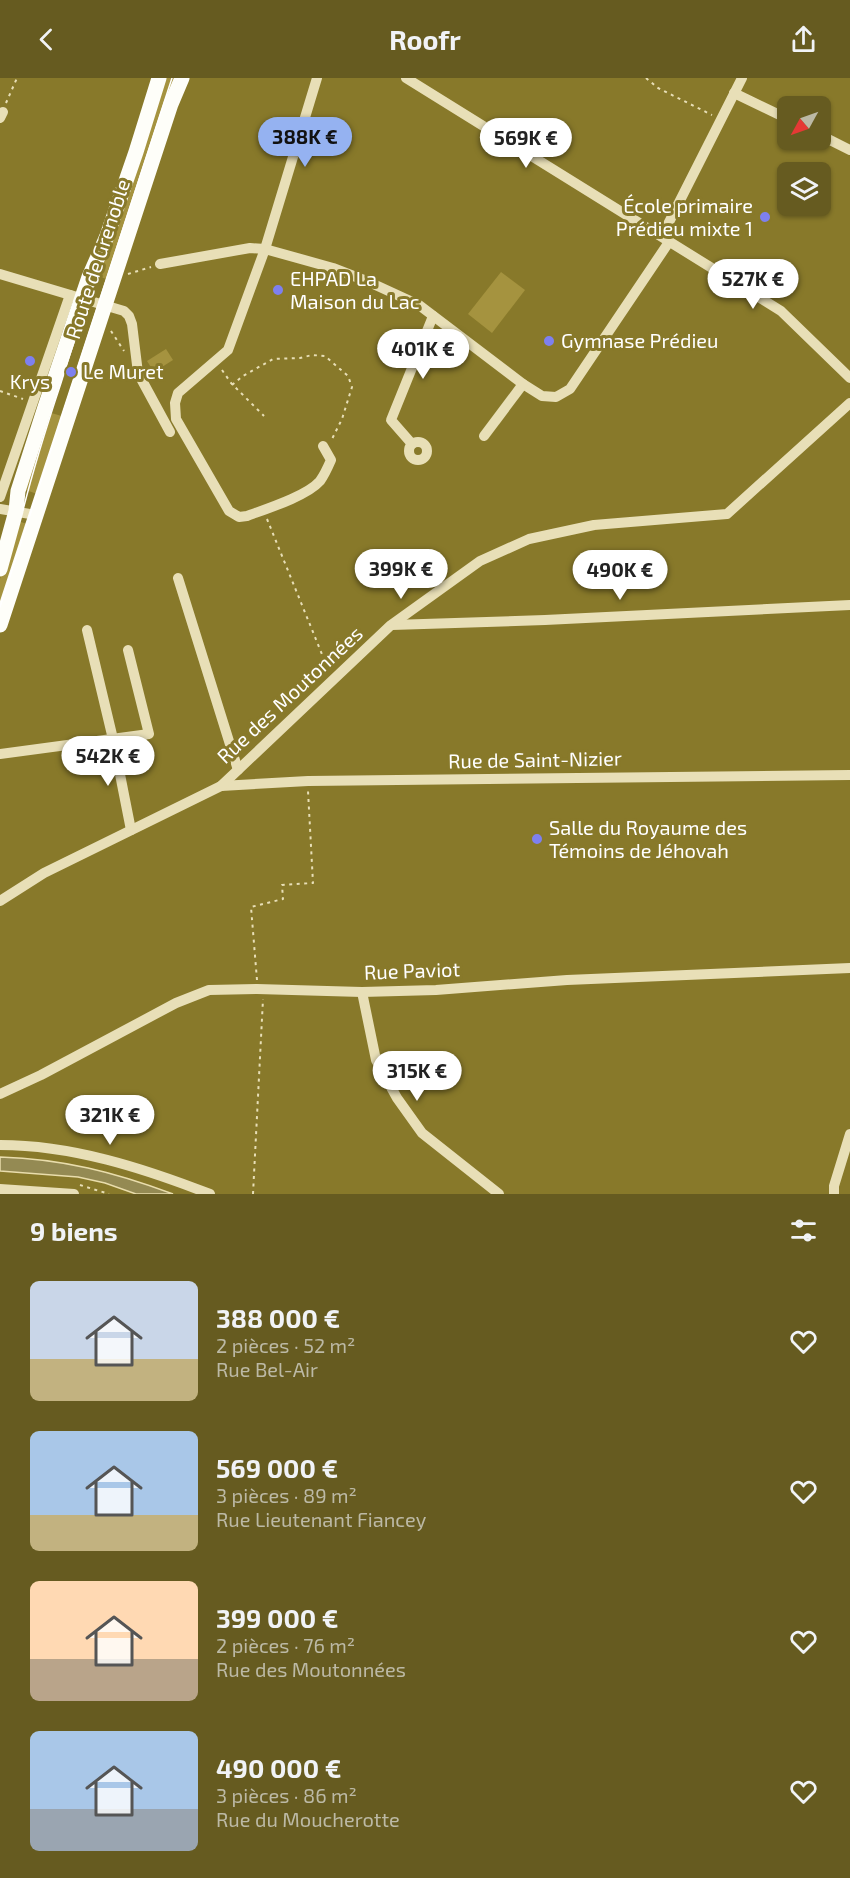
<!DOCTYPE html>
<html lang="fr">
<head>
<meta charset="utf-8">
<style>
	body { margin:0; font-family:"Exo 2",sans-serif; background:#6c6129; color:#f1f3f6; height:100vh; display:flex; flex-direction:column; font-size:22px; white-space:nowrap }
	* { box-sizing:border-box; margin:0 }
	p { font-size:20px; color:#bcb9a5 }
	.icon { flex:none; width:33px; height:33px; fill:none; stroke:currentColor; stroke-width:2; stroke-linecap:round; stroke-linejoin:round }
	.map { position:relative; height:1116px; overflow:hidden }
	.details { display:flex; flex-direction:column; background:#665b20; flex:1 }
	.details>* { flex:none }
	.needle { width:39px; rotate:230deg }
	.buttons { position:absolute; left:777px; top:18px; display:grid; gap:12px }
	.buttons a { display:grid; place-items:center; width:54px; height:54px; border-radius:9px; background:#665b20; box-shadow:0 2px 4px #0004; font-size:30px }
	.price { position:absolute; translate:-50% -51px; padding:0 14px; border-radius:21px; background:#fff; color:#222; font-size:20px; line-height:39px; filter:drop-shadow(0 2px 3px #0008) }
	.price::after { content:''; position:absolute; left:50%; top:36px; width:18px; height:14px; margin-left:-9px; background:inherit; clip-path:polygon(0 0,100% 0,50% 100%) }
	.price.on { background:#95b2f1; color:#111 }
	ul { padding:0; list-style:none }
	li { display:flex; align-items:center; gap:18px; height:150px; padding:0 30px }
	li span { display:grid; place-items:center; flex:none; width:168px; height:120px; border-radius:9px; color:#555 }
	li>.icon { margin-inline-start:auto }
	span .icon { width:72px; height:72px; fill:#fffc; stroke-width:1 }
	li b { font-size:26px }
	h2 { display:flex; justify-content:space-between; align-items:center; height:72px; padding:0 30px; font-size:26px }
	header { display:flex; justify-content:space-between; align-items:center; height:78px; padding:0 30px; background:#665b20; font-size:27px; font-weight:700 }
	.map>svg:first-child { display:block }
	.green { fill:#a5933f }
	.water { fill:#948a53; stroke:#e9ddac; stroke-width:1.5 }
	.lines { fill:none; stroke-linecap:round; stroke-linejoin:round }
	.path { stroke:#e8dfb7; stroke-width:2; stroke-dasharray:3 4.5; stroke-linecap:butt }
	.minor { stroke:#e8dfb7; stroke-width:10 }
	.major { stroke:#fefef9; stroke-width:15 }
	.tram { stroke:#fff; stroke-width:1.5 }
	.poi-dot { fill:#7e80ef; stroke:#88792a; stroke-width:2 }
	.labels { text-anchor:middle; stroke-width:6; stroke-linejoin:round; paint-order:stroke }
	.poi-label { font-size:20px; fill:#fff; stroke:#88792a; text-anchor:start }
	.street-label { font-size:20px; fill:#fff; stroke:#88792a }
</style>
</head>
<body>
<header><svg class="icon" aria-label="back" viewBox="0 0 24 24"><path d="M15 5l-7 7 7 7"/></svg>Roofr<svg class="icon" aria-label="share" viewBox="0 0 24 24"><path d="M12 15V3M7 8l5-5 5 5M5 13v7h14v-7"/></svg></header>
<div class="map">
<svg width="850" height="1116" viewBox="0 0 850 1116">
	<rect width="100%" height="100%" fill="#88792a"/>
	<g class="green">
		<path d="M164,0H175L109,202L95,197Z"/>
		<path d="M501,194L525,212L492,255L468,236Z"/>
		<path d="M166,271L173,282L154,294L147,283Z"/>
		<path d="M48,334L65,339L40,417L23,411Z"/>
		<path d="M21,444L27,446L0,537V501L17,446Z"/>
	</g>
	<path class="water" d="M0,1079C63,1081 114,1094 173,1116H136L105,1105L78,1099L0,1093Z"/>
	<g class="lines">
		<g class="path">
			<path d="M646,0L658,10L712,37"/>
			<path d="M6,25L17,0"/>
			<path d="M128,196L151,189"/>
			<path d="M111,253L124,273"/>
			<path d="M222,292L231,305L264,338"/>
			<path d="M232,307L243,298L273,281L300,280L312,277L325,278L348,298L352,309L342,341L332,361"/>
			<path d="M0,313L23,321"/>
			<path d="M267,441L328,591"/>
			<path d="M257,902L251,829L283,821L282,807L313,805L308,713"/>
			<path d="M80,1107L109,1116"/>
			<path d="M253,1116L263,921"/>
		</g>
		<g class="minor">
			<path d="M317,0L265,171L228,272L178,315L175,325L176,341L229,433L239,439L247,438C266,431 307,418 320,403C325,396 328,389 331,382L323,368"/>
			<path d="M406,0L781,233L850,300"/>
			<path d="M734,15L788,41"/>
			<path d="M0,40L3,34"/>
			<path d="M820,57L850,72"/>
			<path d="M662,158L742,0"/>
			<path d="M160,186L250,170L265,171L333,190L369,204L419,227L523,306L542,318L556,319L570,311L669,164"/>
			<path d="M0,196L124,233L129,238L132,246L138,295L170,354"/>
			<path d="M484,358L523,306"/>
			<circle cx="418" cy="373" r="9"/>
			<path d="M412,366L391,342L433,238"/>
			<path d="M0,419L70,217"/>
			<path d="M0,431L36,437"/>
			<path d="M178,500L238,692"/>
			<path d="M392,547L545,542L850,527"/>
			<path d="M87,552L113,661L131,752"/>
			<path d="M0,676L149,656L128,572"/>
			<path d="M221,708L308,703L850,697"/>
			<path d="M0,823L44,795L221,708L391,547L480,483L529,461L594,447L727,436L850,325"/>
			<path d="M362,914L376,982L397,1020L422,1055L499,1116"/>
			<path d="M0,1016L41,997L176,925L209,912L257,911L362,914L436,912L567,902L850,890"/>
			<path d="M0,1067C72,1067 143,1090 210,1116"/>
			<path d="M0,1111L74,1116"/>
			<path d="M834,1116V1108L850,1056"/>
		</g>
		<g class="major">
			<path d="M0,491L16,433L18,413L45,329L89,199L107,158L136,74L159,0"/>
			<path d="M0,547L171,26L182,0"/>
		</g>
		<g class="tram">
			<path d="M23,432C34,389 47,347 61,305C75,259 90,214 109,170"/>
			<path d="M0,529L172,0"/>
		</g>
	</g>
	<g class="poi-dot">
		<circle cx="765" cy="139" r="6"/>
		<circle cx="278" cy="212" r="6"/>
		<circle cx="549" cy="263" r="6"/>
		<circle cx="30" cy="283" r="6"/>
		<circle cx="71" cy="294" r="6"/>
		<circle cx="537" cy="761" r="6"/>
	</g>
	<g class="labels">
		<g class="poi-label">
			<text x="753" y="135" text-anchor="end">École primaire<tspan x="753" dy="23">Prédieu mixte 1</tspan></text>
			<text x="290" y="208">EHPAD La<tspan x="290" dy="23">Maison du Lac</tspan></text>
			<text x="561" y="270">Gymnase Prédieu</text>
			<text x="83" y="301">Le Muret</text>
			<text x="30" y="311" text-anchor="middle">Krys</text>
			<text x="549" y="757">Salle du Royaume des<tspan x="549" dy="23">Témoins de Jéhovah</tspan></text>
		</g>
		<g class="street-label">
			<text transform="translate(98 181) rotate(-72)" y="7">Route de Grenoble</text>
			<text transform="translate(290 617) rotate(-43)" y="7">Rue des Moutonnées</text>
			<text transform="translate(535 682) rotate(-1)" y="7">Rue de Saint-Nizier</text>
			<text transform="translate(412 893) rotate(-2)" y="7">Rue Paviot</text>
		</g>
	</g>
</svg>
<div class="buttons">
<a><svg class="needle" viewBox="-14 -14 28 28"><path d="M0-13l5 13h-10z" fill="#e53935"/><path d="M0 13l5-13h-10z" fill="#bcb9a5"/></svg></a>
<a><svg class="icon" aria-label="layers" viewBox="0 0 24 24"><path d="M12 4l9 5-9 5-9-5zM3 14l9 5 9-5"/></svg></a>
</div>
<b class="price on" style="left:305px;top:90px">388K €</b>
<b class="price" style="left:526px;top:91px">569K €</b>
<b class="price" style="left:753px;top:232px">527K €</b>
<b class="price" style="left:423px;top:302px">401K €</b>
<b class="price" style="left:401px;top:522px">399K €</b>
<b class="price" style="left:620px;top:523px">490K €</b>
<b class="price" style="left:108px;top:709px">542K €</b>
<b class="price" style="left:417px;top:1024px">315K €</b>
<b class="price" style="left:110px;top:1068px">321K €</b>
</div>
<section class="details">
<h2>9 biens<svg class="icon" aria-label="filters" viewBox="0 0 24 24"><path d="M4 7h16M4 17h16"/><circle cx="9" cy="7" r="2"/><circle cx="15" cy="17" r="2"/></svg></h2>
<ul>
<li><span style="background:linear-gradient(#c9d6e8 65%,#c2b280 0)"><svg class="icon" aria-label="home" viewBox="0 0 24 24"><path d="M3 11l9-7 9 7M6 9v11h12V9"/></svg></span><div><b>388 000 €</b><p>2 pièces · 52 m²</p><p>Rue Bel-Air</p></div><svg class="icon" aria-label="heart" viewBox="0 0 24 24"><path d="M12 20l-8-8c-3-5 5-10 8-4 3-6 11-1 8 4z"/></svg></li>
<li><span style="background:linear-gradient(#a9c7e8 70%,#c2b280 0)"><svg class="icon" aria-label="home" viewBox="0 0 24 24"><path d="M3 11l9-7 9 7M6 9v11h12V9"/></svg></span><div><b>569 000 €</b><p>3 pièces · 89 m²</p><p>Rue Lieutenant Fiancey</p></div><svg class="icon" aria-label="heart" viewBox="0 0 24 24"><path d="M12 20l-8-8c-3-5 5-10 8-4 3-6 11-1 8 4z"/></svg></li>
<li><span style="background:linear-gradient(#ffd9b3 65%,#b9a48a 0)"><svg class="icon" aria-label="home" viewBox="0 0 24 24"><path d="M3 11l9-7 9 7M6 9v11h12V9"/></svg></span><div><b>399 000 €</b><p>2 pièces · 76 m²</p><p>Rue des Moutonnées</p></div><svg class="icon" aria-label="heart" viewBox="0 0 24 24"><path d="M12 20l-8-8c-3-5 5-10 8-4 3-6 11-1 8 4z"/></svg></li>
<li><span style="background:linear-gradient(#a9c7e8 65%,#9aa5b1 0)"><svg class="icon" aria-label="home" viewBox="0 0 24 24"><path d="M3 11l9-7 9 7M6 9v11h12V9"/></svg></span><div><b>490 000 €</b><p>3 pièces · 86 m²</p><p>Rue du Moucherotte</p></div><svg class="icon" aria-label="heart" viewBox="0 0 24 24"><path d="M12 20l-8-8c-3-5 5-10 8-4 3-6 11-1 8 4z"/></svg></li>
</ul>
</section>
</body>
</html>
